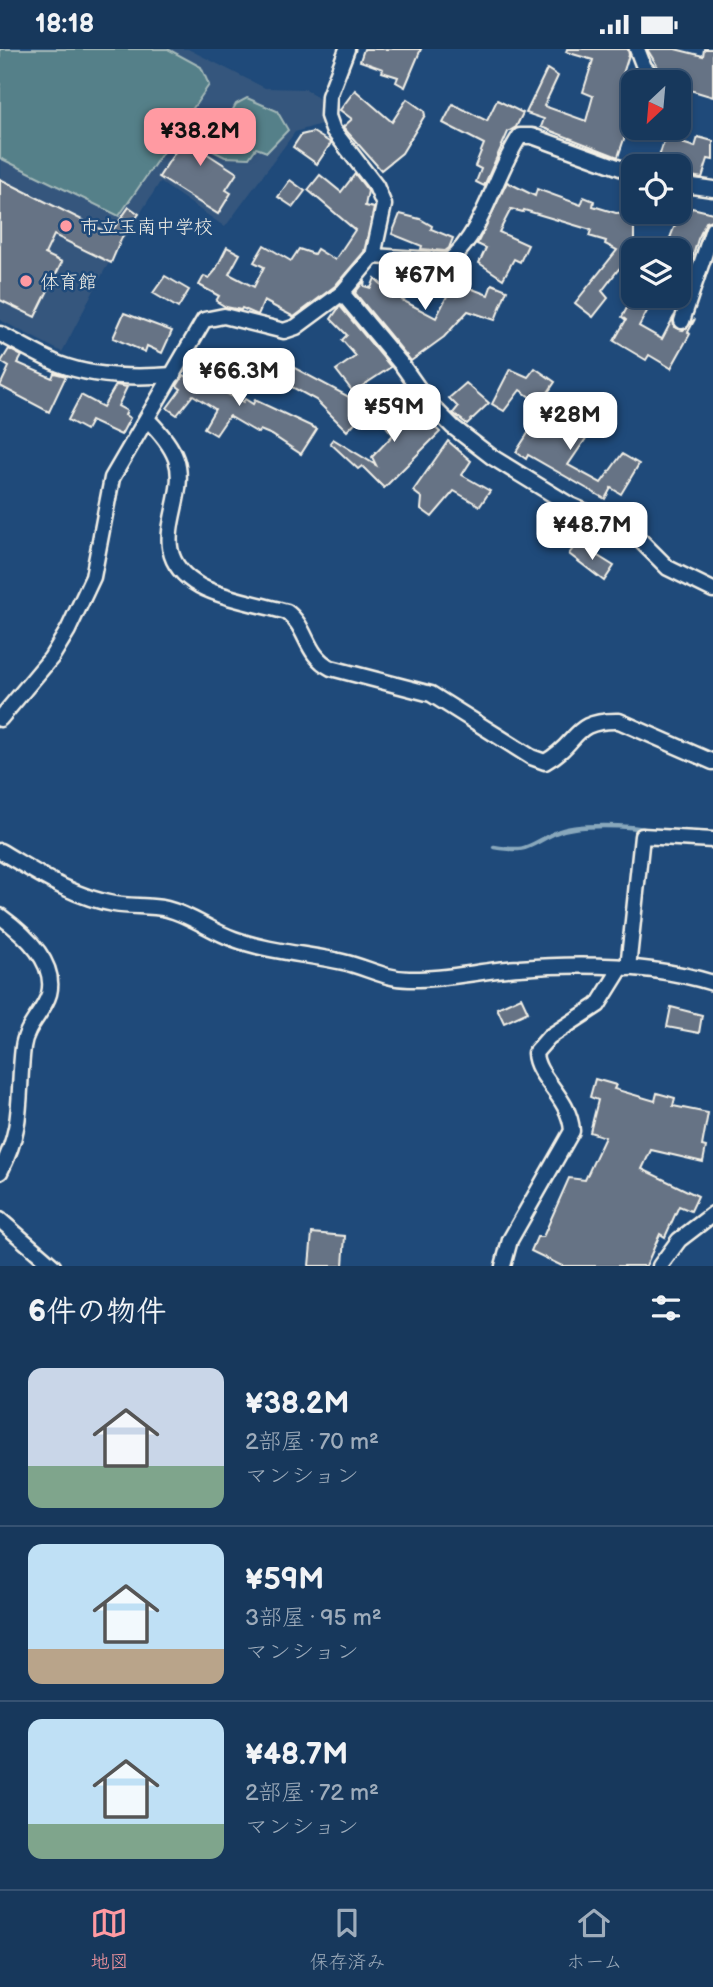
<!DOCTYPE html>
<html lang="ja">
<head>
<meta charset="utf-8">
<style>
	body { margin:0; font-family:"Balsamiq Sans","Klee One",sans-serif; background:#203f62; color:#f1f3f6; height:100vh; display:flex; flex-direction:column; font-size:26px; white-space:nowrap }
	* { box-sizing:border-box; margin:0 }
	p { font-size:23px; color:#9eacbb }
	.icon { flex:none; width:38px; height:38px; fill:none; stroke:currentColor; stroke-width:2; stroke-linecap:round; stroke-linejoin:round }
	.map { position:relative; height:1217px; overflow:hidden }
	.sheet { display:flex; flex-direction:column; background:#17385c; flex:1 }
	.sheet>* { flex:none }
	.needle { width:46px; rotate:206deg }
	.controls { position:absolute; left:621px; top:21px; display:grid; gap:14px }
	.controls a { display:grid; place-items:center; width:70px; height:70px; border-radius:14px; background:#17385c; box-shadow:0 4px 10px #0003,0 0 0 2px #365272; font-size:35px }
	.price { position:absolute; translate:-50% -60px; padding:0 16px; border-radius:14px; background:#fff; color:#222; font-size:23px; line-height:46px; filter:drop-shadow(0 2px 4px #0008) }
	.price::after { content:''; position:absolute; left:50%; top:42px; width:21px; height:16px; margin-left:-10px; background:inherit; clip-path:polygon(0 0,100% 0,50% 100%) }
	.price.active { background:#ff9aa2; color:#111 }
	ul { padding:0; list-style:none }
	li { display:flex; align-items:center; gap:21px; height:175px; padding:0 28px }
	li+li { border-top:2px solid #365272 }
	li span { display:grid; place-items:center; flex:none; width:196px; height:140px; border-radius:14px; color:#555 }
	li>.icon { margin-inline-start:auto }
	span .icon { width:84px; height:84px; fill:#fffc; stroke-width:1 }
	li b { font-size:30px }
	h2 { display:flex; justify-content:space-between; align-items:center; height:84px; padding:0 28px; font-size:30px }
	.status { display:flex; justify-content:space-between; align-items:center; height:49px; padding:0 35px; background:#17385c; direction:ltr }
	.status svg { height:19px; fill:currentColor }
	.menu { display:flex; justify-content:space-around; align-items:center; height:98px; border-top:2px solid #365272; background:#17385c; font-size:19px; color:#9eacbb }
	.menu a { display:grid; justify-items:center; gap:4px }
	.menu .active { color:#ff9aa2 }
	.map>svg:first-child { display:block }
	.built { fill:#34567d }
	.green { fill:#548089; stroke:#a4b8b8; stroke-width:2 }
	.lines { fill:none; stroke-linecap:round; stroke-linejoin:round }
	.stream { stroke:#89a8bc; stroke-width:4.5 }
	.building { fill:#667385; stroke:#f4f1e8; stroke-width:2 }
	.minor-casing { stroke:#f4f1e8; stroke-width:19 }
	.minor { stroke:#1f4a7a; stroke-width:14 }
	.poi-dot { fill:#ff9aa2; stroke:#1f4a7a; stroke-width:2.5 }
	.labels { text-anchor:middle; stroke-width:5; stroke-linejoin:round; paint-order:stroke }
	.poi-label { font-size:19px; fill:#f4f1e8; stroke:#1f4a7a; text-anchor:start }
</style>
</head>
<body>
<div class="status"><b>18:18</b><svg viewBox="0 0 49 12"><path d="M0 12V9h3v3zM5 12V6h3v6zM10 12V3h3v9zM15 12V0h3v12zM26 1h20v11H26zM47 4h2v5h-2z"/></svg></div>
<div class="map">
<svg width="713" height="1217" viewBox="0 0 713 1217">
	<rect width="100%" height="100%" fill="#1f4a7a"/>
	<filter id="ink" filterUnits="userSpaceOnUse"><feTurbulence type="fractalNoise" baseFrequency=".0143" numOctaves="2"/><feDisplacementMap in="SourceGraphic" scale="14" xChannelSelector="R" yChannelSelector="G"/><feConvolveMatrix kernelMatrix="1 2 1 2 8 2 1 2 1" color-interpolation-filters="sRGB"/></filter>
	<g filter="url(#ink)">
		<path class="built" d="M0,0H188L265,39L306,40L322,52L324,74L295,83L225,178L160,133L104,222L62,303L0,271Z"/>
		<g class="green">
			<path d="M0,0H168L201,18L209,36L119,167L0,109Z"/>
			<path d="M247,49L277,62L288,81L267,103L256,99L249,109L225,108L211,101L236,55Z"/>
		</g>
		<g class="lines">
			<path class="stream" d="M494,798C529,804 527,797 555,784C576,774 631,776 653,782"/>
		</g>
		<g class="building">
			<path d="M364,0H421L405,38L396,33L398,28L382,23L383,20L360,12Z"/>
			<path d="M567,0H628L629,6L622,28L630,31L626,55L634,57V77L629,75L618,108L541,78L544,70L526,64L547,20L558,27L544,57L586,72L593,47L583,43L593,11L566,3Z"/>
			<path d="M647,0H675L703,7L704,0H713V48L680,38L681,33H667Z"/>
			<path d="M355,41L392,73L407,50L424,62L425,66L402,104L381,121L343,78L352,70L340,61Z"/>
			<path d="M497,51L523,64L516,78L508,83L484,137L476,133L481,120L475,117L484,95L443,74L453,55L487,72Z"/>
			<path d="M199,66L219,79L206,104L237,124L226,141L231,144L218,165L159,128Z"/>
			<path d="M313,83L331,94L317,115L293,98L301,86Z"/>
			<path d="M698,88L713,92V111L708,110L702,129L686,126L687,122L679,117H670L658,111L665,89L695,98Z"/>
			<path d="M355,125L368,142L365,157L374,159L364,203L335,237L294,268L264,252L258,266L242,259L241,261L226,258L216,252L219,247L199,236L204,227L209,229L215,222L227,198L240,205L229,225L254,238L264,218L254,213L264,196L291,212L299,200L314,205L317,200L335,211L355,181L308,141L320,126L341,143Z"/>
			<path d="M0,130L110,185L129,158L139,165L122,188L111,214L54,186L45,205L62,213L35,268L0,251Z"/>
			<path d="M290,131L305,142L293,158L278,148Z"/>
			<path d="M507,133L535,147L537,140L581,156L584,148L594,152L593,157L616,164L634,163V218L625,214L618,221L602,242L608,249L593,268L575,254L617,201L605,195L606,192L589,187L591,181L524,161L523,163L511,160L499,183L528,196L520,213L514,210L503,230L479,214L486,199L477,195Z"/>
			<path d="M692,159L713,164V171L706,173L698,190L683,239L679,237V201H676L679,193L670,189L675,176L643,163L687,165Z"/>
			<path d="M400,165L420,170L432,177L431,180L453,189L449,199L445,202L421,200L422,197L392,185Z"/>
			<path d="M398,218L413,220L402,251L436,269L454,233L488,246L492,235L507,241L495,271L468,262L444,288L411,312L355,244L365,231L364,237L371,239L375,229L390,244Z"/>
			<path d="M415,219L439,221L433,235L412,229Z"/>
			<path d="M165,227L189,241L178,259L153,244Z"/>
			<path d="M634,246L651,255L639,277L662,290L673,269L674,278L683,281L695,270L688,283L690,285L671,319L649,306L646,311L614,292L626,271L622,268Z"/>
			<path d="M340,257L391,318L353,343L336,321L356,307L342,291L347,286L331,270Z"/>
			<path d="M124,264L172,282L162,304L147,297L145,303L113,289Z"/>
			<path d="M9,300L22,307L18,314L52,329L54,324L66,327L49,363L0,337L9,318L1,313Z"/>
			<path d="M258,300L289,321L291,317L353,350L366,362L347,382L316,351L272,327L270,331L247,315Z"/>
			<path d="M207,312L212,316L214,312L226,319L229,314L238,320L224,343L243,353L245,350L253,355L255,351L317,380L301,405L272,386L260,381L258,384L229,367L216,386L204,379L215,360L193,346L177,366L167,359L181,340L177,337L184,326L195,332Z"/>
			<path d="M535,319L555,333L540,355L520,341L504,362L492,355L510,320L528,328Z"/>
			<path d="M466,334L489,354L467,375L453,364L458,358L449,349Z"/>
			<path d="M116,336L127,338L118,357L127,362L125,366L130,369L121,386L91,372L86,381L68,371L81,346L103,358Z"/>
			<path d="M395,349L427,377L430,374L440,383L384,439L362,417L358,420L330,394L333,390L376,416L372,408L393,386L378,367Z"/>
			<path d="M542,355L570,373L574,368L584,375L581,381L589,385L568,416L601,434L622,405L639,415L621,445L611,439L605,450L528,406L526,410L516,403L539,367L535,365Z"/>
			<path d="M448,392L471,412L462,426L490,442L480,457L454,442L432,468L421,460L422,449L413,442Z"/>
			<path d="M577,494L614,517L604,532L569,505Z"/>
			<path d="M521,948L528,963L504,974L497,959Z"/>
			<path d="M671,958L702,966L699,984L667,978Z"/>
			<path d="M595,1030L616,1036L614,1040L655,1052L657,1044L675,1049L673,1057L708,1064L702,1097L706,1098L703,1113L651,1101L642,1120L698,1147L691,1162L679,1157L665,1188L660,1185L646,1217H562L531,1202L537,1188H543L569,1129L585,1131L605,1088L590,1083L598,1051L590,1048Z"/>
			<path d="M312,1184L345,1187L343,1217H309Z"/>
		</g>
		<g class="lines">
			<defs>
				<g id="minor">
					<path d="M637,0L644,18L658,33"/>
					<path d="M679,135L713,140"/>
					<path d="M373,207L449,212C485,181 494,126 520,87H532L634,124"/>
					<path d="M342,244L373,207L384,156L376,137L333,81L328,67L329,47L347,0"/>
					<path d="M682,272L713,180"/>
					<path d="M0,285C19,294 39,307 59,315C93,328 136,329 173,326"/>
					<path d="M148,371C158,381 171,396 176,410C191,453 139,502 200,537C222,549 262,556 287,563C308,579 305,606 331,619L431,645L531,708L545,713C581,693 570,671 619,672L713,713"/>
					<path d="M0,670L51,609L68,581L93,528L112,429L204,271L224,267L284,282L296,278L342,244L402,316L428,353L453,378L492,408L570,456L616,476L641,492L668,519L713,541"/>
					<path d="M0,802C36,823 72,848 114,855C132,858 150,856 167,860C191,866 211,882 234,890C269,903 307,905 343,913C366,918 385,930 409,930C447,931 482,921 519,919C583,914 652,915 713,934"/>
					<path d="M0,867C22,883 57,913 49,945C44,963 25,978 23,998C17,1048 25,1075 0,1123"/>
					<path d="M628,919L642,787L713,791"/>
					<path d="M0,1171L53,1217"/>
					<path d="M503,1217L510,1191L572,1082C570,1048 536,1029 535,1004L549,988L598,956L621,919"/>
					<path d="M660,1217L679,1191L713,1165"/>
				</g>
			</defs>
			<use href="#minor" class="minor-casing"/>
			<use href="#minor" class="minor"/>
		</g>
	</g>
	<g class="poi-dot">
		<circle cx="66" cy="177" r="7"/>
		<circle cx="26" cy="232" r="7"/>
	</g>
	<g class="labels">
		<g class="poi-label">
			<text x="80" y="184">市立玉南中学校</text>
			<text x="40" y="239">体育館</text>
		</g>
	</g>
</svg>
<div class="controls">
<a><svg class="needle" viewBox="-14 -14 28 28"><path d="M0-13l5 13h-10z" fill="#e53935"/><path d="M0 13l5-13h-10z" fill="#9eacbb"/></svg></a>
<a><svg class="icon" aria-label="locate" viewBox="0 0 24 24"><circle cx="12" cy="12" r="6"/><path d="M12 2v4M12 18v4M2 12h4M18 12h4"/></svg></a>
<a><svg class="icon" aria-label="layers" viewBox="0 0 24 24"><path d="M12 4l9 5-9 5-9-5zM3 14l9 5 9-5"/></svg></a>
</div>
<b class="price active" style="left:200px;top:119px">¥38.2M</b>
<b class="price" style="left:425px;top:263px">¥67M</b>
<b class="price" style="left:239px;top:359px">¥66.3M</b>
<b class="price" style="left:394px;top:395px">¥59M</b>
<b class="price" style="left:570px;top:403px">¥28M</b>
<b class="price" style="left:592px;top:513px">¥48.7M</b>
</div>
<section class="sheet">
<h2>6件の物件<svg class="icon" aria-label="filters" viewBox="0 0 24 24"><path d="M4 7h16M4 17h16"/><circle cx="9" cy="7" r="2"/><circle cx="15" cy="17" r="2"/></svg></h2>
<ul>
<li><span style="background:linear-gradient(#c9d6e8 70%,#7fa58c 0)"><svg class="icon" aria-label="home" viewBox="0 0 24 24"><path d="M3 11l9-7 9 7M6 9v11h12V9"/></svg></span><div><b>¥38.2M</b><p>2部屋 · 70 m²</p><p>マンション</p></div></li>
<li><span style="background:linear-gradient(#bfe0f5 75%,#b9a48a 0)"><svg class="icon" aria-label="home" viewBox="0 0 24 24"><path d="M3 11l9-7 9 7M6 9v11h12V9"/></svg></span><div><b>¥59M</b><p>3部屋 · 95 m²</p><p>マンション</p></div></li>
<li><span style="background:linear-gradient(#bfe0f5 75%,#7fa58c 0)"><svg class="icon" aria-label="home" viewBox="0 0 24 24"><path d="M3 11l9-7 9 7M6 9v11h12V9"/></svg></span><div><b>¥48.7M</b><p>2部屋 · 72 m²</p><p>マンション</p></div></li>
</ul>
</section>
<nav class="menu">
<a class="active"><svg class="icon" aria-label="map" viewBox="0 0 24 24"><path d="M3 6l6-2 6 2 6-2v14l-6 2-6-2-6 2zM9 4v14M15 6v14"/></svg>地図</a>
<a><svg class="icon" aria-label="saved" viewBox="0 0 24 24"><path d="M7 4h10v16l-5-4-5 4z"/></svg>保存済み</a>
<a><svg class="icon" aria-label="home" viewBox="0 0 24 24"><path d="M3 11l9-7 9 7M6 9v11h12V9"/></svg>ホーム</a>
</nav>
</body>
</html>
